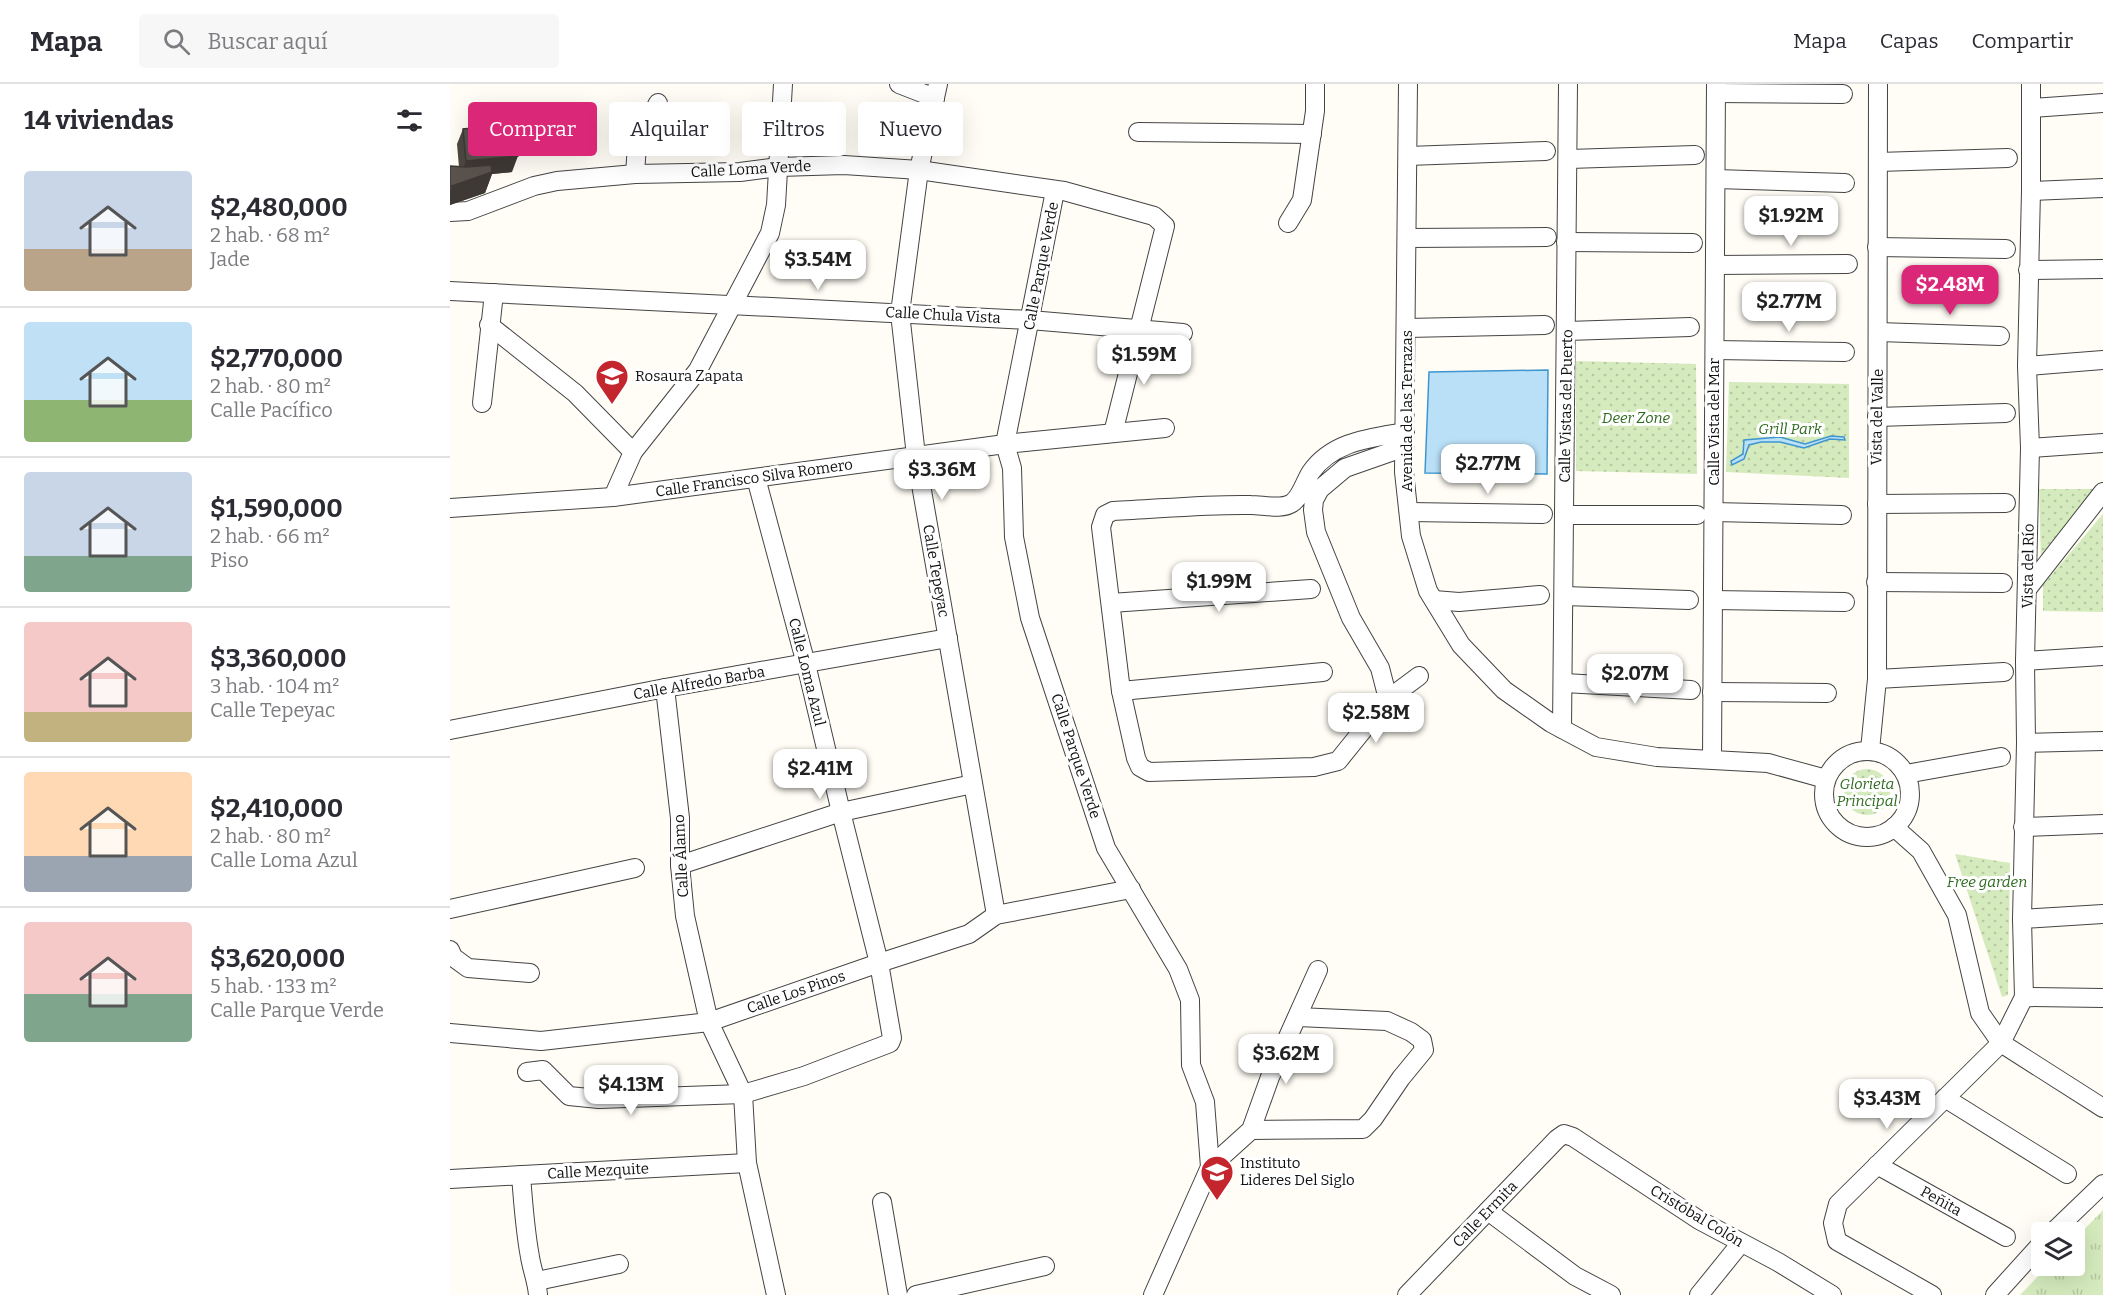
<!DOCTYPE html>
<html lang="es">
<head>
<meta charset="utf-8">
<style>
	body { margin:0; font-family:Bitter,serif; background:#f7f7f7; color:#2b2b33; height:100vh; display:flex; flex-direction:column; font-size:22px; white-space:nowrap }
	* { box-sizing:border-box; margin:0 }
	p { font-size:20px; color:#7c7c81 }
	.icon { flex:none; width:33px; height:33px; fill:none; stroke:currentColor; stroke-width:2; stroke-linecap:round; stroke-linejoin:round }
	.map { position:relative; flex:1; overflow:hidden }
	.sheet { display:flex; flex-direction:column; background:#fff; width:450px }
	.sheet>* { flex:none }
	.guide { position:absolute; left:18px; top:18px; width:570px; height:54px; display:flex; gap:12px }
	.fabs { position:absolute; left:1581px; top:1138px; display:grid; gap:12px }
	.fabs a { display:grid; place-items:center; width:54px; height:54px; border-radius:6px; background:#fff; box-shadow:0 6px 24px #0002; font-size:30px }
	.price { position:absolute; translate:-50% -51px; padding:0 14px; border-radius:12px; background:#fff; color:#222; font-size:20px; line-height:39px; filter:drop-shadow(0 2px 3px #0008) }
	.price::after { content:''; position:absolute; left:50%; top:36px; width:18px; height:14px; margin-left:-9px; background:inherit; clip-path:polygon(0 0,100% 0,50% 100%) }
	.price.active { background:#db2777; color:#fff }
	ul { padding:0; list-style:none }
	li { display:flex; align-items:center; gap:18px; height:150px; padding:0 24px }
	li+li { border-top:2px solid #e1e1e2 }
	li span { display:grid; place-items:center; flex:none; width:168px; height:120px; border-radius:6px; color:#555 }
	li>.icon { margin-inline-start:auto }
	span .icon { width:72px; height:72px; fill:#fffc; stroke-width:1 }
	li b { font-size:26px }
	h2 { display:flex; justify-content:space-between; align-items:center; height:72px; padding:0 24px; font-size:26px }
	.tag { padding:0 21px; border-radius:6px; background:#fff; box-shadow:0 6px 24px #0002; font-size:21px; line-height:54px }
	.tag.active { background:#db2777; color:#fff }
	header { display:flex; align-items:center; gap:36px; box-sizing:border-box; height:84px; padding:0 30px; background:#fff; border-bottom:2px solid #e1e1e2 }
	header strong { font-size:28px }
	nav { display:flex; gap:33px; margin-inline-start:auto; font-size:21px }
	.search { width:420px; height:54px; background:#f7f7f7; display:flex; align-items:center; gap:15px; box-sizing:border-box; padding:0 21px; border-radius:6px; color:#7c7c81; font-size:22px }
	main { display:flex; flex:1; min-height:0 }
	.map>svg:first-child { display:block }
	.grass { fill:url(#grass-tufts) }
	.park { fill:url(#park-dots) }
	.water { fill:#b9e0f7; stroke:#3f96cf; stroke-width:1.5 }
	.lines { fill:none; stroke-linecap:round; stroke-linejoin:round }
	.minor-casing { stroke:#444; stroke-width:20 }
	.minor { stroke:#fff; stroke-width:18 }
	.wall { fill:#4d4742 }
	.shaded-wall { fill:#3f3936 }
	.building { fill:#5a524d; stroke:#3f3936; stroke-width:1.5 }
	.labels { text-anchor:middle; stroke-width:6; stroke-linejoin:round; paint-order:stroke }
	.street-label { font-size:15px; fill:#111; stroke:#fff }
	.poi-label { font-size:15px; fill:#111; stroke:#fff; text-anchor:start }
	.park-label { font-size:15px; font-style:italic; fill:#2f6b1f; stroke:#fff }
</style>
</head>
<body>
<header>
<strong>Mapa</strong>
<div class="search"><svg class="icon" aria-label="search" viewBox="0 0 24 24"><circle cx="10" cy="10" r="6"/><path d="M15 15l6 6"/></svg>Buscar aquí</div>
<nav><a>Mapa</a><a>Capas</a><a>Compartir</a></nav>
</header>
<main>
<section class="sheet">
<h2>14 viviendas<svg class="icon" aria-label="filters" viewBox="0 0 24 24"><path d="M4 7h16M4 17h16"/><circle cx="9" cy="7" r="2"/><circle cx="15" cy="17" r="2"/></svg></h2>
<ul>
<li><span style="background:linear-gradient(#c9d6e8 65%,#b9a48a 0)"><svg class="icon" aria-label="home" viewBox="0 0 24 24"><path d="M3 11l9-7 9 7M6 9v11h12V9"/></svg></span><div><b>$2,480,000</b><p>2 hab. · 68 m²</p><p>Jade</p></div></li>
<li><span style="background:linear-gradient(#bfe0f5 65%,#8fb573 0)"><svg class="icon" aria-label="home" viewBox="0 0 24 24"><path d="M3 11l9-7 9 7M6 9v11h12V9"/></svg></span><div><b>$2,770,000</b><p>2 hab. · 80 m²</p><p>Calle Pacífico</p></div></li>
<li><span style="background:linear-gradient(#c9d6e8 70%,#7fa58c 0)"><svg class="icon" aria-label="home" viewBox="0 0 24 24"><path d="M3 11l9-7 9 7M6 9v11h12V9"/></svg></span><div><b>$1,590,000</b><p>2 hab. · 66 m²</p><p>Piso</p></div></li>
<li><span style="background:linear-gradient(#f6c9c9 75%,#c2b280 0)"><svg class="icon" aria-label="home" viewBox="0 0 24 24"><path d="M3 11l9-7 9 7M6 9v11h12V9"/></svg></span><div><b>$3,360,000</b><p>3 hab. · 104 m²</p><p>Calle Tepeyac</p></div></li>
<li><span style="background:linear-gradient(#ffd9b3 70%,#9aa5b1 0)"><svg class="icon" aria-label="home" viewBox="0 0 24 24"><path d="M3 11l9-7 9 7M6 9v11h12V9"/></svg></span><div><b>$2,410,000</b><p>2 hab. · 80 m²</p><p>Calle Loma Azul</p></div></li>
<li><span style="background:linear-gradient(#f6c9c9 60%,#7fa58c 0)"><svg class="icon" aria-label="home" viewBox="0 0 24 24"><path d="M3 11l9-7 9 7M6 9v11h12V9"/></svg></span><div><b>$3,620,000</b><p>5 hab. · 133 m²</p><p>Calle Parque Verde</p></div></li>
</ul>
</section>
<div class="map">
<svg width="1653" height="1211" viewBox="0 0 1653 1211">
	<defs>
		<pattern id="grass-tufts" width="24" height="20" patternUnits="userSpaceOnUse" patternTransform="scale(1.5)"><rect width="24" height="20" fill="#d5ebbd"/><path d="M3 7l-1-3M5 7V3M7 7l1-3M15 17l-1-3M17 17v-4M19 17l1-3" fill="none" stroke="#b6c8a1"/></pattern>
		<pattern id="park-dots" width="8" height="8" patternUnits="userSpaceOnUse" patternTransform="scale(1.5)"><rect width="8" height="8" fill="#d5ebbd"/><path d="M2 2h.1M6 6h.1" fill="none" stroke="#b6c8a1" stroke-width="1.8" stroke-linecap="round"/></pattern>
	</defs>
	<rect width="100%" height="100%" fill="#fffdf5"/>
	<path class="grass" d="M1653,1126V1211H1570L1598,1182H1624L1625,1155Z"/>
	<g class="park">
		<path d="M1126,277L1246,280L1247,390L1126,387Z"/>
		<path d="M1279,298L1399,300V394L1276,388Z"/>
		<path d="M1589,405H1646L1591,477Z"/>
		<path d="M1653,430V528L1593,527V501Z"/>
		<circle cx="1417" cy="708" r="23"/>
		<path d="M1505,770L1560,779L1558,911L1552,913Z"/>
	</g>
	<g class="water">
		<path d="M1098,286L1097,390L975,389L979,288Z"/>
		<path d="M1381,352L1394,353L1395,356L1380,355L1354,364L1330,358H1311L1299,361L1294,375L1282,381L1281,377L1293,370L1294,356L1330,353L1355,360Z"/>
	</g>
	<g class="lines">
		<defs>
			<g id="minor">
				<path d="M449,0L485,14"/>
				<path d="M488,0L469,86L450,229L466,372L546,831"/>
				<path d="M958,0L954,388L961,452L978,507L1011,561L1054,606L1101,639L1146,663L1207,673L1318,679L1376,695"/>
				<path d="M1266,9L1393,10"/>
				<path d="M1582,24L1653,19"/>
				<path d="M688,48L862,50"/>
				<path d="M958,72L1096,67"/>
				<path d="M1119,75L1245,71"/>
				<path d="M1428,78L1558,74"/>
				<path d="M185,90L187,61L208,19"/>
				<path d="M1266,95L1395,99"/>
				<path d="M605,107L555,360L562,384L564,453L580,534L656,764L728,885L740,916L741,981L755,1018L760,1083L703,1211"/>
				<path d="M1581,107L1653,104"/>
				<path d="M0,128L18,127L84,102L107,97L185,90L290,88L329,83L394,81L469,86L614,107L704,132L715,142L663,349"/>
				<path d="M838,139L852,116L865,27V0"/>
				<path d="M957,154L1097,153"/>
				<path d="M1116,158L1243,159"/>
				<path d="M1427,163L1556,165"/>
				<path d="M1265,181L1398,180"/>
				<path d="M1578,186L1653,185"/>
				<path d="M0,207L580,236L733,249"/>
				<path d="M39,241L125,309L183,368"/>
				<path d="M957,244L1095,241"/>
				<path d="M1117,247L1240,243"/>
				<path d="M1428,248L1550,252"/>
				<path d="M1265,266L1395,268"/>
				<path d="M1577,282L1653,276"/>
				<path d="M32,319L44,209"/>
				<path d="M1427,333L1556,329"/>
				<path d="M955,363L895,384L870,405L864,416L863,426L866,448L901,534L930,584L938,615L888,677L864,683L699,688L690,683L686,674L671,607L651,443L655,431L663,427C709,425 756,420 801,421C813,421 832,426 842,419C851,413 855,397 861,388C883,357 921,354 955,348"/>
				<path d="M1580,364L1653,359"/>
				<path d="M163,413L183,368L248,286L320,149L326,121L333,0"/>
				<path d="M1427,420L1556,419"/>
				<path d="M0,424L163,413L555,360L715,344"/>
				<path d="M959,428L1093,430"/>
				<path d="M1263,428L1392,431"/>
				<path d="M1115,431H1247"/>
				<path d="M1426,498L1553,499"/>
				<path d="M1578,504L1653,408"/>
				<path d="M1114,512L1239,516"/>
				<path d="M984,516L1009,518L1090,511"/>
				<path d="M1263,516L1395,518"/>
				<path d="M661,519L861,505"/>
				<path d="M1575,577L1653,572"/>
				<path d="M1427,595L1554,588"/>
				<path d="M1114,599L1241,606"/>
				<path d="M215,604L230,734V781L235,832L259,938L293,1010L297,1079L326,1211"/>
				<path d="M671,607L873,588"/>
				<path d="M1262,608L1377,609"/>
				<path d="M938,615L969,592"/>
				<path d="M1112,645L1118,0"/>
				<path d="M0,646L215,604L498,554"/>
				<path d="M1576,659L1653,657"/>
				<path d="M1420,666L1427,595L1428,0"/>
				<circle cx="1417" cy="710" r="43"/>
				<path d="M1262,675L1266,0"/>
				<path d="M1456,690L1551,673"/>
				<path d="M1444,743L1471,767L1507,831L1530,929L1551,959L1653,1024"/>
				<path d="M1573,743L1653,740"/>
				<path d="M230,781L391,728L523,700"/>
				<path d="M0,825L185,784"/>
				<path d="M1572,835L1653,830"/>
				<path d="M0,866L3,873L18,884L80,889"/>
				<path d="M1574,913L1653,914"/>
				<path d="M0,949L91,957L259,938L429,879L519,850L546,831L681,805"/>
				<path d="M77,988L93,986L119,1012L149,1015L293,1010L354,992L440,959L442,954L429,879L391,728L356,580L306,394"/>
				<path d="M1495,1014L1617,1090"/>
				<path d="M801,1046L913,1045L923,1035L951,994L974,966L972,956L961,948L937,937L848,933"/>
				<path d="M1427,1081L1556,1153"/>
				<path d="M760,1083L801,1046L820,993L868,886"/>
				<path d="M71,1091C73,1119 75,1146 80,1173C82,1186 87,1197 88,1211"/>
				<path d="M0,1095L297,1079"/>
				<path d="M432,1118L448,1211"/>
				<path d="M1038,1127L1125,1192L1161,1211"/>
				<path d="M1602,1149L1653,1100"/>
				<path d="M87,1197L169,1180"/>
				<path d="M466,1211L595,1182"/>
				<path d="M957,1211L1107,1055L1114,1050L1123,1053L1249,1136L1328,1178L1382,1211"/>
				<path d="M1249,1211L1291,1159"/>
				<path d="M1482,1211L1387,1157L1383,1139L1388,1120L1551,959L1574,913L1572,835L1576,659L1575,577L1580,364L1577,282L1581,107V0"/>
				<path d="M1545,1211L1592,1159"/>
			</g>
		</defs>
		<use href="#minor" class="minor-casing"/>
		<use href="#minor" class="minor"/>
	</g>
	<path class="wall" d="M13,45L62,88L42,90L35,109L0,121V82L9,83L7,60Z"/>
	<path class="shaded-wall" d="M68,72L62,88L42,90L35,109L0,121V107L2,102L10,93L16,77Z"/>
	<g class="building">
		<path d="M65,40L68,72L16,77L13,45Z"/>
		<path d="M41,81L42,88L2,102H0V82L16,83Z"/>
	</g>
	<defs>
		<symbol id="school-pin" viewBox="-11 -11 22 30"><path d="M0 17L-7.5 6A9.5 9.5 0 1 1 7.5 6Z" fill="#c4262e" stroke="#fff"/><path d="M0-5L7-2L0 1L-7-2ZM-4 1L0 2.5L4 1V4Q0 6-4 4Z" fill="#fff"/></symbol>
		<symbol id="university-pin" viewBox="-11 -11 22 30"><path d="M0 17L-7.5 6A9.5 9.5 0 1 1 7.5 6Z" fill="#c4262e" stroke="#fff"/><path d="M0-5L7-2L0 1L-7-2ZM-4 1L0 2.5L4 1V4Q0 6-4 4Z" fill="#fff"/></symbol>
	</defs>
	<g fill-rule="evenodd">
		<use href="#school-pin" x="143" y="273" width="38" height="52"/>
		<use href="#university-pin" x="748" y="1069" width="38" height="52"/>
	</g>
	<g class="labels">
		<g class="street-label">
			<text transform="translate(301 85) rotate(-3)" y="5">Calle Loma Verde</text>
			<text transform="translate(591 182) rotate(-79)" y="5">Calle Parque Verde</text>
			<text transform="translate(493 231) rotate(3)" y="5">Calle Chula Vista</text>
			<text transform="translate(1116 322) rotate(-89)" y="5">Calle Vistas del Puerto</text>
			<text transform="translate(957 327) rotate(-90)" y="5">Avenida de las Terrazas</text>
			<text transform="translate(1427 333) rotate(-89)" y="5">Vista del Valle</text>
			<text transform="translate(1264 338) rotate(-90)" y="5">Calle Vista del Mar</text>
			<text transform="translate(304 394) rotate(-8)" y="5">Calle Francisco Silva Romero</text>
			<text transform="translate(1578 482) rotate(-89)" y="5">Vista del Río</text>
			<text transform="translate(486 487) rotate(80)" y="5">Calle Tepeyac</text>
			<text transform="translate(357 588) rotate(76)" y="5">Calle Loma Azul</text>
			<text transform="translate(249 599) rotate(-10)" y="5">Calle Alfredo Barba</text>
			<text transform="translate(626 672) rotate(72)" y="5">Calle Parque Verde</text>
			<text transform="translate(231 772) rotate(-93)" y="5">Calle Álamo</text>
			<text transform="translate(346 908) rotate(-19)" y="5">Calle Los Pinos</text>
			<text transform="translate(148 1087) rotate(-3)" y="5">Calle Mezquite</text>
			<text transform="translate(1491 1117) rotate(29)" y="5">Peñita</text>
			<text transform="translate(1035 1130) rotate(-46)" y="5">Calle Ermita</text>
			<text transform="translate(1247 1132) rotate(31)" y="5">Cristóbal Colón</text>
		</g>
		<g class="poi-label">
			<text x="185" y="297">Rosaura Zapata</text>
			<text x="790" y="1084">Instituto<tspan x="790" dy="17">Lideres Del Siglo</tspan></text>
		</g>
		<g class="park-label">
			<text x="1186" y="339">Deer Zone</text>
			<text x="1340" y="350">Grill Park</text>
			<text x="1417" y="705">Glorieta<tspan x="1417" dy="17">Principal</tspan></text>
			<text x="1537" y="803">Free garden</text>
		</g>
	</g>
</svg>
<div class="fabs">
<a><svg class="icon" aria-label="layers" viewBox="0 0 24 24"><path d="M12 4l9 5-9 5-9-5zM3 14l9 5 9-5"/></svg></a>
</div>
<b class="price" style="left:1341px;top:163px">$1.92M</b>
<b class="price" style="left:368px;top:207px">$3.54M</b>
<b class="price active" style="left:1500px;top:232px">$2.48M</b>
<b class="price" style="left:1339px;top:249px">$2.77M</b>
<b class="price" style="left:694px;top:302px">$1.59M</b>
<b class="price" style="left:1038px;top:411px">$2.77M</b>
<b class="price" style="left:492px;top:417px">$3.36M</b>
<b class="price" style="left:769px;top:529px">$1.99M</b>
<b class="price" style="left:1185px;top:621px">$2.07M</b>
<b class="price" style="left:926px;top:660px">$2.58M</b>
<b class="price" style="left:370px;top:716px">$2.41M</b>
<b class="price" style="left:836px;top:1001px">$3.62M</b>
<b class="price" style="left:181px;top:1032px">$4.13M</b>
<b class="price" style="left:1437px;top:1046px">$3.43M</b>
<div class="guide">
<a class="tag active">Comprar</a>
<a class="tag">Alquilar</a>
<a class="tag">Filtros</a>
<a class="tag">Nuevo</a>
</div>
</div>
</main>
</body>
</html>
